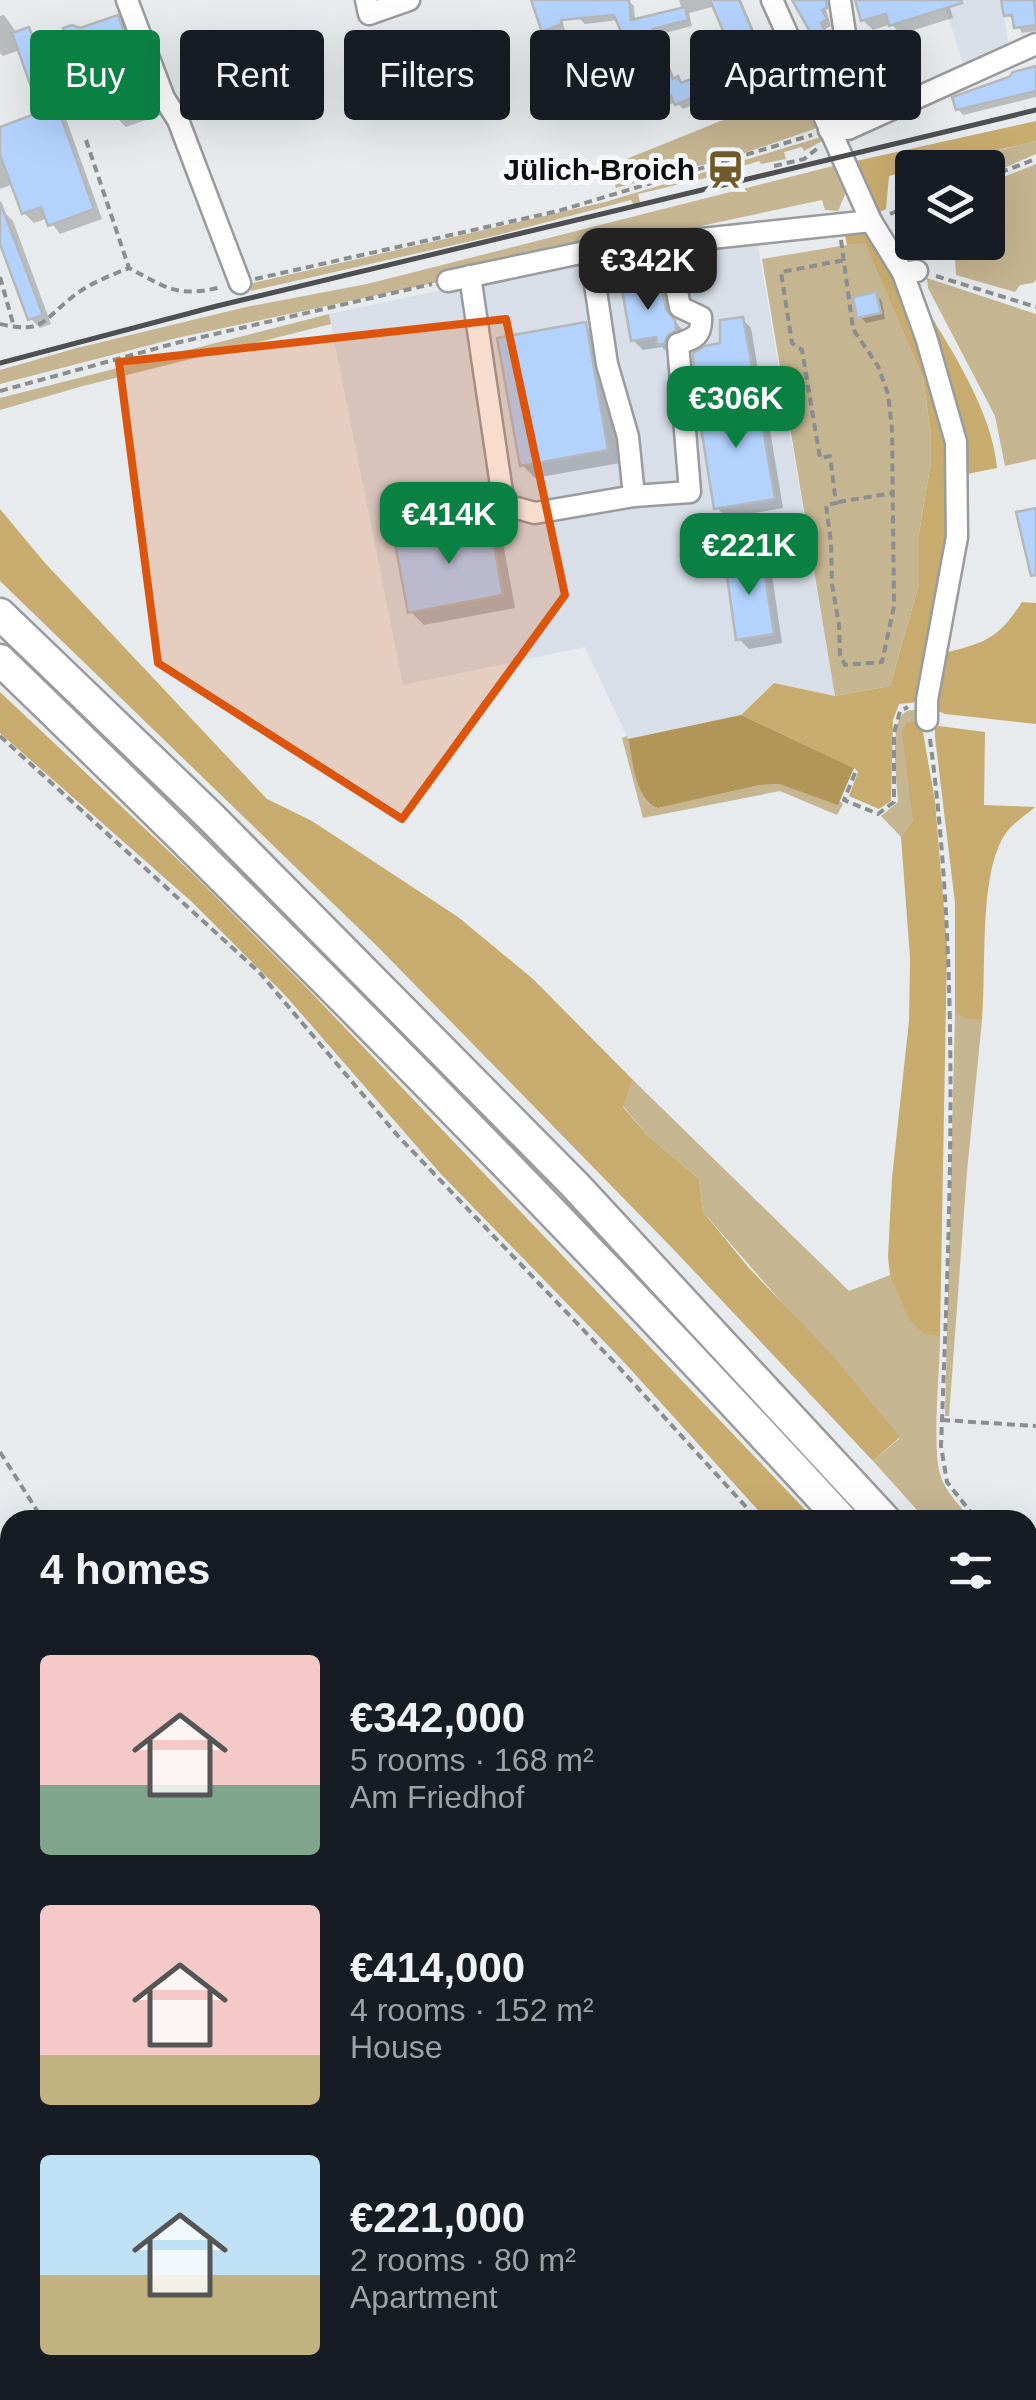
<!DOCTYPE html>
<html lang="en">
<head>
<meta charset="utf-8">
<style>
	body { margin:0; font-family:Helvetica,sans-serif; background:#242831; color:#f1f3f6; height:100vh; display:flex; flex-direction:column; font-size:38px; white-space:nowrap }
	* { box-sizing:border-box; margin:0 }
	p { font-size:32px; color:#9ea1a6 }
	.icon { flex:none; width:55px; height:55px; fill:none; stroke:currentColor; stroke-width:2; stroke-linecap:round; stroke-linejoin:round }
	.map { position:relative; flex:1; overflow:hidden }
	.sheet { position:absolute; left:0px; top:1510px; width:1038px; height:890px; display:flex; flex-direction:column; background:#171b24; border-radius:30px 30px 0 0; box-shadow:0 10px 40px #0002 }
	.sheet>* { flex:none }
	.guide { position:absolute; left:30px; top:30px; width:978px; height:90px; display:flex; gap:20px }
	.controls { position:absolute; left:895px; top:150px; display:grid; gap:20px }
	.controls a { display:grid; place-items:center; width:110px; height:110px; border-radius:10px; background:#171b24; box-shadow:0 10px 40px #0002; font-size:50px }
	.price { position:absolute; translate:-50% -85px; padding:0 22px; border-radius:20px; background:#0b8043; color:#fff; font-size:32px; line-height:65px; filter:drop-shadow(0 2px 5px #0008) }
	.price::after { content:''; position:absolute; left:50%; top:60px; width:30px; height:22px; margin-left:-15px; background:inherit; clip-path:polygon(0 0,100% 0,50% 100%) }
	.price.selected { background:#222; color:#fff }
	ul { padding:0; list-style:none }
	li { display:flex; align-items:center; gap:30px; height:250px; padding:0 40px }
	li span { display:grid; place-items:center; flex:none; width:280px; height:200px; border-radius:10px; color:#555 }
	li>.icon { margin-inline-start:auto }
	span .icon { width:120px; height:120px; fill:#fffc; stroke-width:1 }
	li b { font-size:42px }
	h2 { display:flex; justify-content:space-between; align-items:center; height:120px; padding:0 40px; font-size:42px }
	.pill { padding:0 35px; border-radius:10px; background:#171b24; box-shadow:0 10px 40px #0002; font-size:35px; line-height:90px }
	.pill.selected { background:#0b8043; color:#fff }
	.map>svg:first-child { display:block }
	.built { fill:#d8dfe8 }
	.green { fill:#c6b591 }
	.forest { fill:#c8ab6e }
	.water { fill:#b19559 }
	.shadow { fill:#0003 }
	.building { fill:#b3d3fe; stroke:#b5b8ba; stroke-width:2.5 }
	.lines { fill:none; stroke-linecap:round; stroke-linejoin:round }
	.minor-casing { stroke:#999b9e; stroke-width:25 }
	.highway-casing { stroke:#999b9e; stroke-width:35 }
	.path { stroke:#8b8d8f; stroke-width:4; stroke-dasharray:8 5; stroke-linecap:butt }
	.minor { stroke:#fff; stroke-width:20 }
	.highway { stroke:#fff; stroke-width:30 }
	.rail { stroke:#4e4f50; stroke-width:5 }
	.marked { fill:#dd550c; fill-opacity:0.2; stroke:#dd550c; stroke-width:8; stroke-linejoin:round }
	.labels { text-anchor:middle; stroke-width:10; stroke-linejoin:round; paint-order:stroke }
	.poi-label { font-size:30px; font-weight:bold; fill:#0d0d0e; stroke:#f6f8fb; text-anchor:end }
</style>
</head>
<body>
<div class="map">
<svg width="1036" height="2400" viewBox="0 0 1036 2400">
	<rect width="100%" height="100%" fill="#e8ebed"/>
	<g class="built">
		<path d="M943,0H1001L1009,47L964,67Z"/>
		<path d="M757,240L835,696L774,683L741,715L628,739L585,647L403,685L329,314L583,260Z"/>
	</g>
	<g class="green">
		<path d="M800,89L820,127L736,156L616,188L609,166Z"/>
		<path d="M818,138L824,140L804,151L802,147L784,152L786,159L761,164L759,161L740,167V170L638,194L640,202L633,204L631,200L498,235L251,291L249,284L605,202Z"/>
		<path d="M1036,141V154L988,175V168H925Z"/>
		<path d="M1036,164V280L1033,283L1020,285L1015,292L956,275L954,243L988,242V183Z"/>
		<path d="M837,165L847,190L838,211L825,210L822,200L177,338L0,384V370L77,348L246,307L367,284Z"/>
		<path d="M865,242L923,378L931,435V462L919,533V584L890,686L835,696L762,259Z"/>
		<path d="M927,278L1036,314V459L1005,466L995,416L928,288Z"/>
		<path d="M329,314L331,324L83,386L0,410V398Z"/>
		<path d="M920,710L913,820L901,837L881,816L898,802C897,785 889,723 904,713C908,709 914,710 920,710Z"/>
		<path d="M627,736C634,757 634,801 658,808L760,785L779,784L837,804L839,801L843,804L837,815L780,791L643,818L622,738Z"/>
		<path d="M955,1013L982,1020L967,1172L949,1416H945Z"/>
		<path d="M633,1080L849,1291L890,1275C906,1303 905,1329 940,1337C940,1372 932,1444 940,1474C945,1492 960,1506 972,1520H926L873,1461L900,1438L703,1212L699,1179L646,1134L623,1106Z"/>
	</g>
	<g class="forest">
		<path d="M1036,121V141L925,167L912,168V170L889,176L886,209L880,212L872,207L856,161Z"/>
		<path d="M867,227L900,284L952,448V544L919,702L899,704L893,720L891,801L879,809L849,796L858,772L854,768L741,715L774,683L835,696L890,686L919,584V533L931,462V435L923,378L865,243L847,245L844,229Z"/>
		<path d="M923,303C952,351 992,411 997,468L962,475Z"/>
		<path d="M0,509L45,563L267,799L312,821L458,917L533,979L633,1080L623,1107L646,1134L699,1179L703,1212L749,1268L831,1354L900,1437L873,1461L676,1252L378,947L0,581Z"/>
		<path d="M1022,602L1036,603V724L945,714L936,710L941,654C983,643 997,641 1022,602Z"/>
		<path d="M0,692L194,875L305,986L815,1520H767L623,1361L440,1173L285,995L192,902L0,733Z"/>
		<path d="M916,721H921L935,801L947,945L940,1337L923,1333L909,1319L890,1275L888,1257L892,1178L909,1021L910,958L901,837L913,820L902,732L907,723Z"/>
		<path d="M939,726L985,732L984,805L1035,807C1026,815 1013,823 1006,833C978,872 987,971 982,1020L966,1018L955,1013V903L935,737V729Z"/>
	</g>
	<path class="water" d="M741,715L854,768L838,805L779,784L760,785L658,808C635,801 633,760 628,739Z"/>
	<g class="shadow">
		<path d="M543,0L556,2L565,30L549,35L544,30Z"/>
		<path d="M578,0H628L634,6L635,21L682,10L679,0H741L757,38V42L751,44L755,53L731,63L725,57L728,34L716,6L689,13L692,26L657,35L675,80L683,85L727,68L752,105L720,118L708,99L683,109L676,102L639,117L633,111L648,92L619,20L585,24L579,18Z"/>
		<path d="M796,0H823L831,26L825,29L837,53L830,57L824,51Z"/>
		<path d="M885,0H948L953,18L901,34L891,24L873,30L863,20Z"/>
		<path d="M1004,0H1036V31L1022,33L1015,20L1007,15Z"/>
		<path d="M4,15L17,33L28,30L38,39L43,52L70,42L79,31L117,18L127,27L160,115L126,127L116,117L110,103L99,107L96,103L65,116L102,219L60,234L48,218L34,223L24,213L13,184L0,189V129L43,114L20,50L3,56L0,53V16Z"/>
		<path d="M1036,69V97L963,115L958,109Z"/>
		<path d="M3,211L13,221L51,324L40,328L30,318L0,237V212Z"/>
		<path d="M660,285L670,295L676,322L684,332L669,354L662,347L643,350L633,340Z"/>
		<path d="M876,295L882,301L885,319L866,323L860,316Z"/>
		<path d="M742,319L751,328L759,375L706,383L697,374Z"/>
		<path d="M585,325L598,339L620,463L535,478L522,465Z"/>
		<path d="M756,396L766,406L783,508L727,518L717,508Z"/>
		<path d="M489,524L502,537L515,608L424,625L410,611Z"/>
		<path d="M761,559L771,568L782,643L749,649L739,639Z"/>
	</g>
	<g class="building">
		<path d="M531,0H629L631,20L685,7L688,20L653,29L673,79L678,76L681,83L728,65L738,87L742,85L748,98L712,114L703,93L675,105L671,96L631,113L625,98L645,90L614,15L561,20L562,24L542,32Z"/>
		<path d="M710,0H739L752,30L753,37L747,38L751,47L723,58L714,37L724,33Z"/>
		<path d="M792,0H826L827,8L822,10L827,19L821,23L833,47L822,53Z"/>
		<path d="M855,0H961L962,3L889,26L886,14L861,21Z"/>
		<path d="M1001,0H1034L1036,25L1014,28L1012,15L1004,16Z"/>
		<path d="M118,15L152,105L114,119L104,92L87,98L86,94L57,106L94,209L48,226L41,207L22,214L0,155V127L40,112L12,33L29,27L38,51L67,40L63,28L72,25L80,28Z"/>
		<path d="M1036,66V91L956,110L952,97L1009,77L1013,72Z"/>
		<path d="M0,202L43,315L28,320L0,244Z"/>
		<path d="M661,282L666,310L675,320L676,330L668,335L664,344L657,345L656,337L631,341L622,290Z"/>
		<path d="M876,292L881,313L857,318L853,297Z"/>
		<path d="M743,317L752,367L694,375L693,353L705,346L720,343V320Z"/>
		<path d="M586,322L608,450L520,466L497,338Z"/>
		<path d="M757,393L775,499L714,509L697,403Z"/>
		<path d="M1036,508V575L1031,576L1016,512Z"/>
		<path d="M490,521L503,595L408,613L394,538Z"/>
		<path d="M762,556L774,634L736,640L725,562Z"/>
	</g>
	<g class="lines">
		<defs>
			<g id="minor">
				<path d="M127,0L164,98L178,120L240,283"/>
				<path d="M366,0L369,14L409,0"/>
				<path d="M772,0L871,221L903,273L917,271"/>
				<path d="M840,0L853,88L863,120"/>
				<path d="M829,130L848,129L1036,44"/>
				<path d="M590,251L607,364L628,437L634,496"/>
				<path d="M903,273L926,337L956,442L957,537L927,700V720"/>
				<path d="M470,276L502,492L509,506L535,513L634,496L690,492L678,344C695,338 702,336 701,317L680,307L668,243"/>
				<path d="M448,281L590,251L871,221"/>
			</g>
			<g id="highway">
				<path d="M0,614L210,816L574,1184L885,1520"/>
				<path d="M0,660C289,939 570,1224 842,1520"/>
				<path d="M1028,1674L1036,1684"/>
				<path d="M1028,1726L1036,1736"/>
			</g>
		</defs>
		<use href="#minor" class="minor-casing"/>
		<use href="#highway" class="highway-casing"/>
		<g class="path">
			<path d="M86,140L129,268C167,288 177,298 222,287"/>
			<path d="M774,166L804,159L818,148"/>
			<path d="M988,177L1036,159"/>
			<path d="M890,214L912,205"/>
			<path d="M841,240L853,329L878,366L888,394L892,429L894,606L882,662L845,665L840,655L839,625L832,584L831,543L826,505L836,503L830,456L820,458L802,350L792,343L781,272L845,260"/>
			<path d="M936,276L1036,307"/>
			<path d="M0,277L14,327"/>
			<path d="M255,279L558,211L812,135"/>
			<path d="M0,324C43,334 42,321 71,298C88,284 109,276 129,268"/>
			<path d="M0,391L176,343L432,284"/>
			<path d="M838,502L893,493"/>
			<path d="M0,736L259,972L398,1136L615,1363L758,1520"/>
			<path d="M930,739C961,973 950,1211 941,1446L947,1482L977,1520"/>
			<path d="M855,773L844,800L878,814L894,802V733L900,711L908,707"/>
			<path d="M942,1420L1036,1426"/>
			<path d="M0,1452L43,1520"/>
			<path d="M1028,1579L1036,1589"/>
			<path d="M0,1757L10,1750"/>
			<path d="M1028,1820L1036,1829"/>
			<path d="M602,2390L609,2400"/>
		</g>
		<use href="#minor" class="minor"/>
		<use href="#highway" class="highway"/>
		<path class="rail" d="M0,363L217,306L1036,110"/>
	</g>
	<path class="marked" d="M506,319L565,595L402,819L158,663L119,362Z"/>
	<defs>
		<symbol id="station-bare" viewBox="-9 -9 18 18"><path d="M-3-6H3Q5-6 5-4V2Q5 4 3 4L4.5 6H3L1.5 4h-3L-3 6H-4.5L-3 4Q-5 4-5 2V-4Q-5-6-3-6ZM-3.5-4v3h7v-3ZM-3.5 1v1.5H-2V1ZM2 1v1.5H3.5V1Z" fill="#715b2b" stroke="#f6f8fb" stroke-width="2.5" paint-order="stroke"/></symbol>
	</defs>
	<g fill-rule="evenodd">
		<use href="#station-bare" x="698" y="142" width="55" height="55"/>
	</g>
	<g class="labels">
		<g class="poi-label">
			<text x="695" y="180">Jülich-Broich</text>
		</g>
	</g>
</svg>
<div class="controls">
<a><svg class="icon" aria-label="layers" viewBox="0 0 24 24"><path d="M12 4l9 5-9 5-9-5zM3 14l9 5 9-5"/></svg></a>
</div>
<b class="price selected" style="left:648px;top:313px">€342K</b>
<b class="price" style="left:736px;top:451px">€306K</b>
<b class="price" style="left:449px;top:567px">€414K</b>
<b class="price" style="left:749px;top:598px">€221K</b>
<div class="guide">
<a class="pill selected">Buy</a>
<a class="pill">Rent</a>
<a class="pill">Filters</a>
<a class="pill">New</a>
<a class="pill">Apartment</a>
</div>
<section class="sheet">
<h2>4 homes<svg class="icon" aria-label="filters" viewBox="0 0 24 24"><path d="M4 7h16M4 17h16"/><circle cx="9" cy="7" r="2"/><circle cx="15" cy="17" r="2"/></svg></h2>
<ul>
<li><span style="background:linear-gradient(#f6c9c9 65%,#7fa58c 0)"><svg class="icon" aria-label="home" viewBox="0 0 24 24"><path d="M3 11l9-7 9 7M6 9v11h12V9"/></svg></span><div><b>€342,000</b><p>5 rooms · 168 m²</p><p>Am Friedhof</p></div></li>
<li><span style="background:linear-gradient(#f6c9c9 75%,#c2b280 0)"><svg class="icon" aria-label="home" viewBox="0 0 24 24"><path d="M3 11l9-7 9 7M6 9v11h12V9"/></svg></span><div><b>€414,000</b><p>4 rooms · 152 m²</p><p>House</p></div></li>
<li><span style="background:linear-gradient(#bfe0f5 60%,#c2b280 0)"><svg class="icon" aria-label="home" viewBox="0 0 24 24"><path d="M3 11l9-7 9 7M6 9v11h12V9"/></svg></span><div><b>€221,000</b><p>2 rooms · 80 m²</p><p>Apartment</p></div></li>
</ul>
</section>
</div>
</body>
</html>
